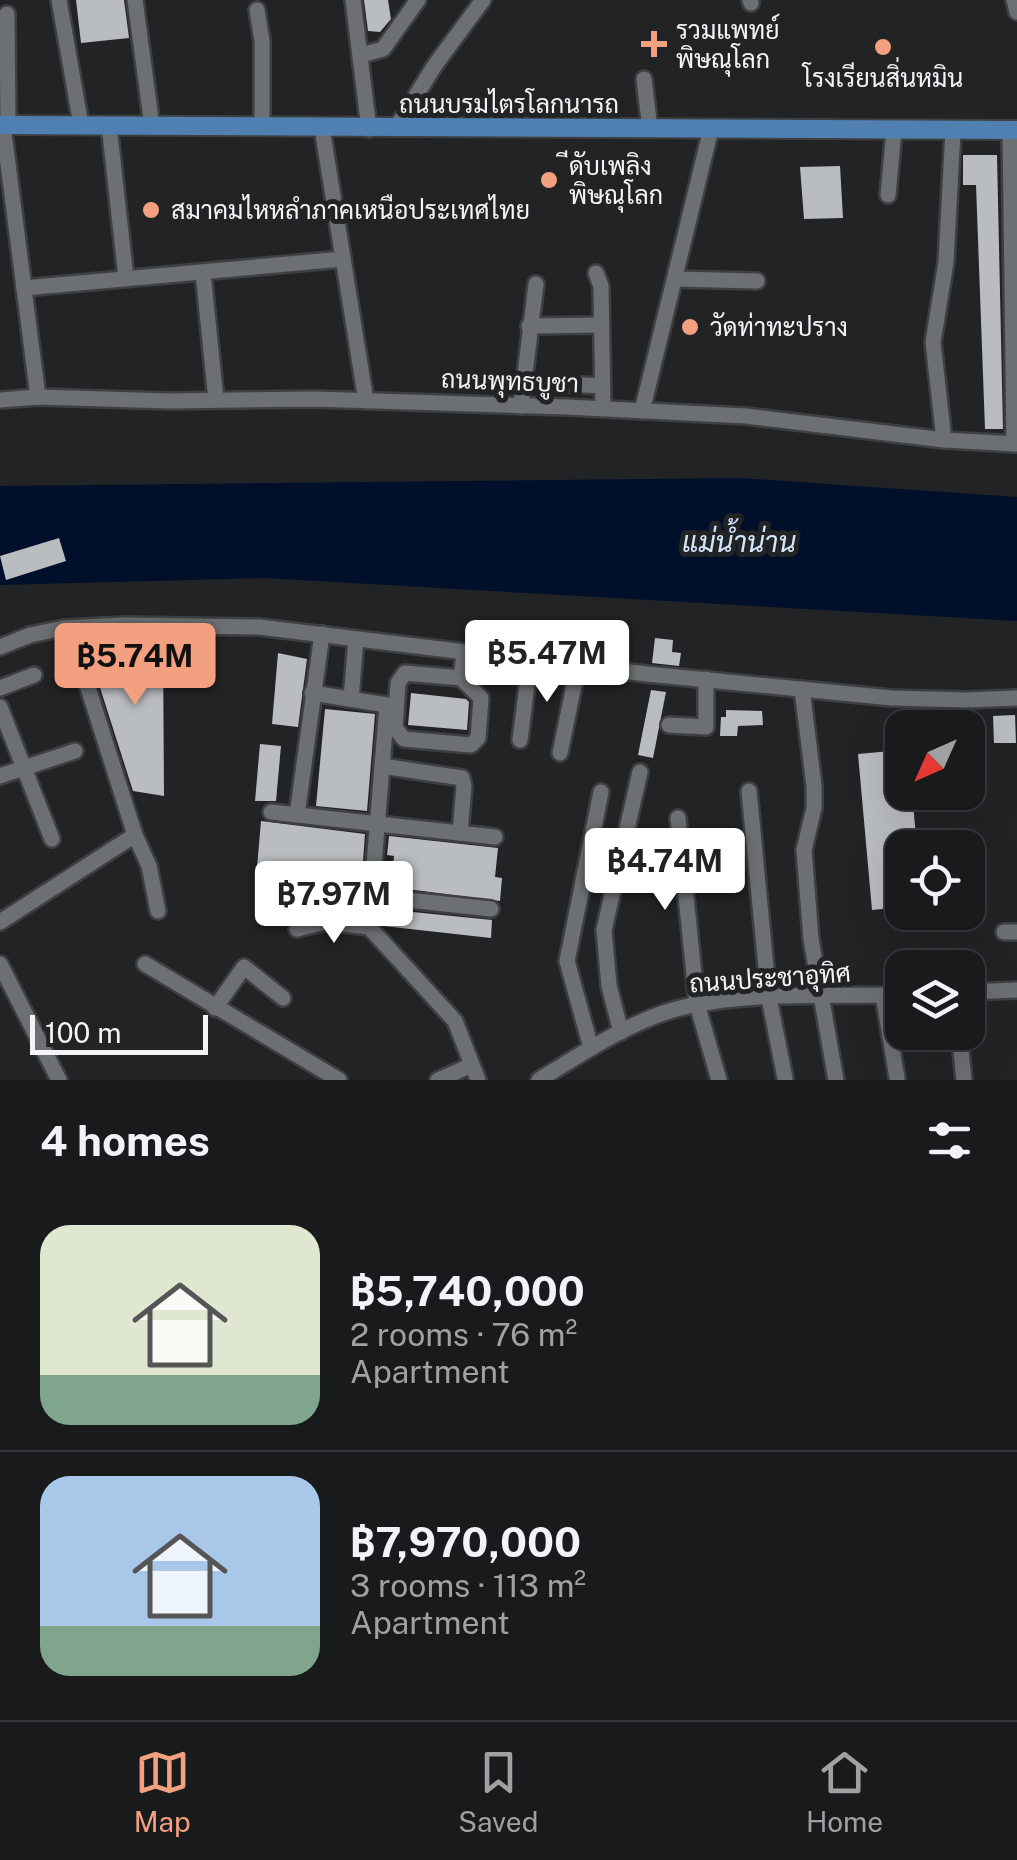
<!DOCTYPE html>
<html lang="en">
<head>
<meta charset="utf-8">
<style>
	body { margin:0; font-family:"Public Sans",Sarabun,sans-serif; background:#262729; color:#f1f3f6; height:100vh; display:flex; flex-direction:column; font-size:38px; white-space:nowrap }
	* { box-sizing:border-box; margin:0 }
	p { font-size:32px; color:#9fa1a3 }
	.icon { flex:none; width:55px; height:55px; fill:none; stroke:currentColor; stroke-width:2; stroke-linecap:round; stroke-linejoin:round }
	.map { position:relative; height:1080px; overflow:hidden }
	.details { display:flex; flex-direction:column; background:#191a1c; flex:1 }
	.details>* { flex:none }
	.needle { width:65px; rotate:225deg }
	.controls { position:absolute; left:885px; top:710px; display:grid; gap:20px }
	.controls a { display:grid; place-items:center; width:100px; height:100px; border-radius:20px; background:#191a1c; box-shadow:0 10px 40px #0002,0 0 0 2px #37383b; font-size:50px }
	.scale { position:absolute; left:30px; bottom:25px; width:178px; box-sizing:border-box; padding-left:10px; border:5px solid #f3f4f6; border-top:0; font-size:28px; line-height:35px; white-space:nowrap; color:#f3f4f6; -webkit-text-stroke:8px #212325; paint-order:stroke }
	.price { position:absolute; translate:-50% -85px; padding:0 22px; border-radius:10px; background:#fff; color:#222; font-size:32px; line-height:65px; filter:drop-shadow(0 2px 5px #0008) }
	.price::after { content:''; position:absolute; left:50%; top:60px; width:30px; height:22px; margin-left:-15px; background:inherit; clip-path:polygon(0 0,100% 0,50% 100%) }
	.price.current { background:#f2a080; color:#111 }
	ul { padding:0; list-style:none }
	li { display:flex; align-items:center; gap:30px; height:250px; padding:0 40px }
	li+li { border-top:2px solid #37383b }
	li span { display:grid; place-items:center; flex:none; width:280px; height:200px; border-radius:30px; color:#555 }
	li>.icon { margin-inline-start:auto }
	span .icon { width:120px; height:120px; fill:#fffc; stroke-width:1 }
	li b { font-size:42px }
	h2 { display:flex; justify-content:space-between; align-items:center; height:120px; padding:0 40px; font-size:42px }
	.dock { display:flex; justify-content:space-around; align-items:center; height:140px; border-top:2px solid #37383b; background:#191a1c; font-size:28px; color:#9fa1a3 }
	.dock a { display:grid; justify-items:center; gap:5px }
	.dock .current { color:#f2a080 }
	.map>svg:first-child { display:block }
	.water { fill:#00102b }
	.building { fill:#babdc0 }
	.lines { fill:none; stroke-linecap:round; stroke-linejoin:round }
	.minor-casing { stroke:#3e3f41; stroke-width:20 }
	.major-casing { stroke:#3e3f41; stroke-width:22 }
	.minor { stroke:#6d7072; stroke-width:15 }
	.major { stroke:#5080b2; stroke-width:18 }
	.poi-dot { fill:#f2a080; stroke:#212325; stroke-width:4 }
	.labels { text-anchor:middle; stroke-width:10; stroke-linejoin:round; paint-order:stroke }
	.poi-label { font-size:25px; fill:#f3f4f6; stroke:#212325; text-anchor:start }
	.street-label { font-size:25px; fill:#f3f4f6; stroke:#212325 }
	.water-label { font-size:28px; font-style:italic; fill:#d3e6fd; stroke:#212325 }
</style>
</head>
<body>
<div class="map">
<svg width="1017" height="1080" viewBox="0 0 1017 1080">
	<rect width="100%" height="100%" fill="#212325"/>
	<path class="water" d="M740,478L1017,497V621L264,578L0,585V486Z"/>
	<g class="building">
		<path d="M76,0H124L129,38L81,43Z"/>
		<path d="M364,0H388L391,19L380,32L368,31Z"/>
		<path d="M963,155H997L1003,429H985L976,185H963Z"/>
		<path d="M840,166L843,218L804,219L800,167Z"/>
		<path d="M59,538L66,561L6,580L0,556Z"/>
		<path d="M655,638L673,640L672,652L681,653L679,666L652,663Z"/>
		<path d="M163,641L164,796L133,791L87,647Z"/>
		<path d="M278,653L307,659L298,727L272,724Z"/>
		<path d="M651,690L666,692L653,758L638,755Z"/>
		<path d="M411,693L466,699L469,702L467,730L408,725Z"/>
		<path d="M325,709L375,714L367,811L316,806Z"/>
		<path d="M726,710L762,711L763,725L738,726L737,736H720L721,717H726Z"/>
		<path d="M1015,715L1016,743H994L993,716Z"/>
		<path d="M260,744L281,746L276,801H255Z"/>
		<path d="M902,750V792H912L917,848H902V907L872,910L858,754Z"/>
		<path d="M261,821L365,834L361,890L256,879Z"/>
		<path d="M389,836L498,848L495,877L502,878L500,901L391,887L394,856L387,855Z"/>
		<path d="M383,909L492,920L491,938L383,926Z"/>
	</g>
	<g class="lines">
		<defs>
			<g id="minor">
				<path d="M59,0L81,125"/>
				<path d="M135,0L152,126"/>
				<path d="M353,0L369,129"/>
				<path d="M750,0L751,3"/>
				<path d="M1014,0L1017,12"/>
				<path d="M257,10L262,41V127"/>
				<path d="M7,14L8,125"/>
				<path d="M361,55L383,49L418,0"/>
				<path d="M644,79L650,129"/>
				<path d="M3,125L38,397"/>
				<path d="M109,125L126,278"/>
				<path d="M322,128L366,401"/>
				<path d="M396,128L435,65L483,0"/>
				<path d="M1010,130L1014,444"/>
				<path d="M888,195L894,130"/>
				<path d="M203,272L216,400"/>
				<path d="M596,273L601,286L603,409"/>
				<path d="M675,279L757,281"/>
				<path d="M24,288L343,259"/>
				<path d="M529,326L601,325"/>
				<path d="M524,382L602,386"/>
				<path d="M0,400L38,397L170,401L314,399L567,407L746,416L944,440L1017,444"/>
				<path d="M521,406L536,284"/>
				<path d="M642,411L711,129"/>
				<path d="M944,440L933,342L946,262L953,130"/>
				<path d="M74,644L135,835L149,866L158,911"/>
				<path d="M0,647L30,635L64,628L124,625L259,627L647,674L892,698L966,700L1017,698"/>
				<path d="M461,678L481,698L478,738L471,745L404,739L395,728L398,683L405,673L461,678L464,653"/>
				<path d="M0,688L34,675"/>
				<path d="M802,689L814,786V808L804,850L811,939L836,1080"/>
				<path d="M312,693L387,705L369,927"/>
				<path d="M351,699L356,639"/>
				<path d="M0,707L52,839"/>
				<path d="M669,725L706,727V679"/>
				<path d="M520,740L530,661"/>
				<path d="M560,753L578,666"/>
				<path d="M382,766L462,778L464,786L460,833"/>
				<path d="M0,776L75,751"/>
				<path d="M749,791L769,998L785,1078"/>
				<path d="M271,812L495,837"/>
				<path d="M297,815L322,634"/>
				<path d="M678,818L697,1004L719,1080"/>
				<path d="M371,896L491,909"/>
				<path d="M0,922L135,835"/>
				<path d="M297,929L325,922L369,927L455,1021L478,1080"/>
				<path d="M1004,932H1017"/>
				<path d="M0,964L59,1080"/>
				<path d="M145,964L339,1080"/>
				<path d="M968,992L1017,990"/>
				<path d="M883,995L897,1078"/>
				<path d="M215,1008L244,967L283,998"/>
				<path d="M621,1032L609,986L604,930L640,772"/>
				<path d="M959,1032L964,1080"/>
				<path d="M591,1048L567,961L601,792"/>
				<path d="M438,1080L472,1065"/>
				<path d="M539,1080C576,1057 614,1032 655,1016C724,989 828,997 902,995"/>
			</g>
			<path id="major" d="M0,125L1017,130"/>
		</defs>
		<use href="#minor" class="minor-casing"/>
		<use href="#major" class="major-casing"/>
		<use href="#minor" class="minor"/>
		<use href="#major" class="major"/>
	</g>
	<g class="poi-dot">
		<path d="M649 29h10v10h10v10h-10v10h-10v-10h-10v-10h10z"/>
		<circle cx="883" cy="47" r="10"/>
		<circle cx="549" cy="180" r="10"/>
		<circle cx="151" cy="210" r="10"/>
		<circle cx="690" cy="327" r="10"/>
	</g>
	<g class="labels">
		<g class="poi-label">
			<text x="676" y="39">รวมแพทย์<tspan x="676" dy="29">พิษณุโลก</tspan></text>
			<text x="883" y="87" text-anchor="middle">โรงเรียนสิ่นหมิน</text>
			<text x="569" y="175">ีดับเพลิง<tspan x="569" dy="29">พิษณุโลก</tspan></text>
			<text x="171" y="219">สมาคมไหหลำภาคเหนือประเทศไทย</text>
			<text x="710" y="336">วัดท่าทะปราง</text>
		</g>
		<g class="street-label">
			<text x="509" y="113">ถนนบรมไตรโลกนารถ</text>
			<text transform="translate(510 381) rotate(2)" y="9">ถนนพุทธบูชา</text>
			<text transform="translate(770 978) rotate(-4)" y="9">ถนนประชาอุทิศ</text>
		</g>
		<g class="water-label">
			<text x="739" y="552">แม่น้ำน่าน</text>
		</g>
	</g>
</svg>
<div class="controls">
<a><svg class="needle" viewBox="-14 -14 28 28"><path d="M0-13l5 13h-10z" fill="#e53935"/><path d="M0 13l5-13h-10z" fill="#9fa1a3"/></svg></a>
<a><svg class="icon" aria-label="locate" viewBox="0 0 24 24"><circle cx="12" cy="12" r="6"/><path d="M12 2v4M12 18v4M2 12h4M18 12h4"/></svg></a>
<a><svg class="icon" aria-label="layers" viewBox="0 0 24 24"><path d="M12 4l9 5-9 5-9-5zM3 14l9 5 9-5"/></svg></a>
</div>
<div class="scale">100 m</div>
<b class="price" style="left:547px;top:705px">฿5.47M</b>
<b class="price current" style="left:135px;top:708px">฿5.74M</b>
<b class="price" style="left:665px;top:913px">฿4.74M</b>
<b class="price" style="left:334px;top:946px">฿7.97M</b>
</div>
<section class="details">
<h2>4 homes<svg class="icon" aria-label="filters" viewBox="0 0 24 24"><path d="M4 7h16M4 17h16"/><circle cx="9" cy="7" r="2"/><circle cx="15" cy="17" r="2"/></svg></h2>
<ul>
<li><span style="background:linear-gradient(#dfe7d0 75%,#7fa58c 0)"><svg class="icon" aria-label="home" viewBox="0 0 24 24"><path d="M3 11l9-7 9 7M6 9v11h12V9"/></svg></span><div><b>฿5,740,000</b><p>2 rooms · 76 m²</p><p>Apartment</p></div></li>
<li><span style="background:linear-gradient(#a9c7e8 75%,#7fa58c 0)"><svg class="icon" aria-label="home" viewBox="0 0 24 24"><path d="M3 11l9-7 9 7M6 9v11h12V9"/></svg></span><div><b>฿7,970,000</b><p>3 rooms · 113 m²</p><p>Apartment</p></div></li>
</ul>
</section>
<nav class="dock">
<a class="current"><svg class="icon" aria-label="map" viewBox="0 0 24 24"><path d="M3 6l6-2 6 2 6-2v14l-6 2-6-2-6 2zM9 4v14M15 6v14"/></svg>Map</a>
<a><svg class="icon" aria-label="saved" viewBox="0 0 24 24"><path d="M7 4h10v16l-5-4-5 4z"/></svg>Saved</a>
<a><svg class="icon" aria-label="home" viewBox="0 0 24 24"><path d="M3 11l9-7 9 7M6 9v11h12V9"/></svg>Home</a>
</nav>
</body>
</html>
